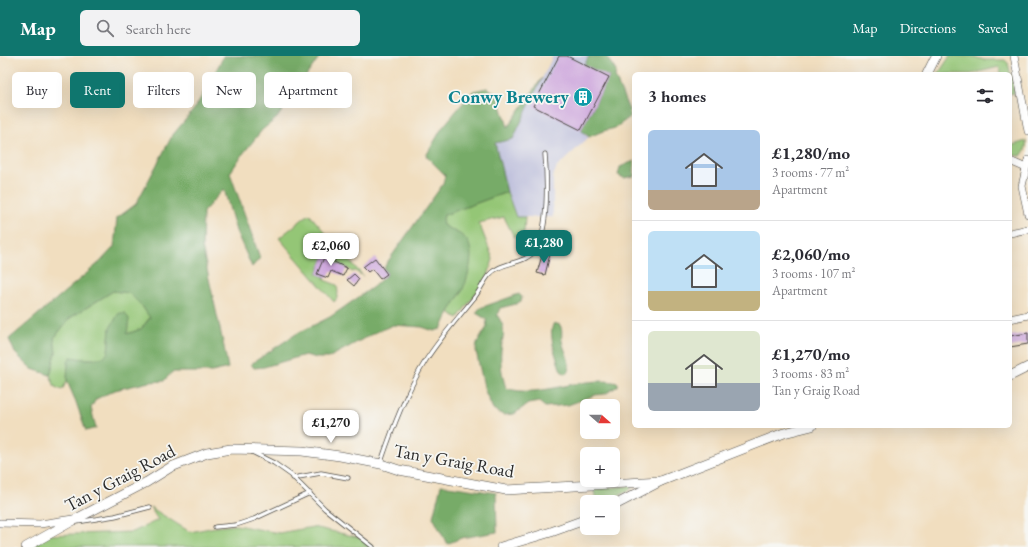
<!DOCTYPE html>
<html lang="en">
<head>
<meta charset="utf-8">
<style>
	body { margin:0; font-family:"EB Garamond",serif; background:#f2f2f3; color:#2b2b33; height:100vh; display:flex; flex-direction:column; font-size:15px; white-space:nowrap }
	* { box-sizing:border-box; margin:0 }
	p { font-size:13px; color:#7c7c81 }
	.icon { flex:none; width:22px; height:22px; fill:none; stroke:currentColor; stroke-width:2; stroke-linecap:round; stroke-linejoin:round }
	.map { position:relative; flex:1; overflow:hidden }
	.side { position:absolute; left:632px; top:16px; width:380px; height:356px; display:flex; flex-direction:column; background:#fff; border-radius:6px; box-shadow:0 4px 16px #0002 }
	.side>* { flex:none }
	.guide { position:absolute; left:12px; top:16px; width:380px; height:36px; display:flex; gap:8px }
	.needle { width:26px; rotate:111deg }
	.tools { position:absolute; left:580px; top:343px; display:grid; gap:8px }
	.tools a { display:grid; place-items:center; width:40px; height:40px; border-radius:6px; background:#fff; box-shadow:0 4px 16px #0002; font-size:20px }
	.price { position:absolute; translate:-50% -34px; padding:0 9px; border-radius:8px; background:#fff; color:#222; font-size:13px; line-height:26px; filter:drop-shadow(0 1px 2px #0008) }
	.price::after { content:''; position:absolute; left:50%; top:24px; width:12px; height:9px; margin-left:-6px; background:inherit; clip-path:polygon(0 0,100% 0,50% 100%) }
	.price.active { background:#0f766e; color:#fff }
	ul { padding:0; list-style:none }
	li { display:flex; align-items:center; gap:12px; height:100px; padding:0 16px }
	li+li { border-top:1px solid #e1e1e2 }
	li span { display:grid; place-items:center; flex:none; width:112px; height:80px; border-radius:6px; color:#555 }
	li>.icon { margin-inline-start:auto }
	span .icon { width:48px; height:48px; fill:#fffc; stroke-width:1 }
	li b { font-size:17px }
	h2 { display:flex; justify-content:space-between; align-items:center; height:48px; padding:0 16px; font-size:17px }
	.tag { padding:0 14px; border-radius:6px; background:#fff; box-shadow:0 4px 16px #0002; font-size:14px; line-height:36px }
	.tag.active { background:#0f766e; color:#fff }
	header { display:flex; align-items:center; gap:24px; box-sizing:border-box; height:56px; padding:0 20px; background:#0f766e; color:#fff }
	header strong { font-size:19px }
	nav { display:flex; gap:22px; margin-inline-start:auto; font-size:14px }
	.search { width:280px; height:36px; background:#f2f2f3; display:flex; align-items:center; gap:10px; box-sizing:border-box; padding:0 14px; border-radius:6px; color:#7c7c81; font-size:15px }
	.map>svg:first-child { display:block }
	.industrial { fill:#c1c2dd }
	.green { fill:#94c676; stroke:#607850 }
	.forest { fill:#77ab67; stroke:#516b49 }
	.building { fill:#cea7dd }
	.lines { fill:none; stroke-linecap:round; stroke-linejoin:round }
	.service-casing { stroke:#494641; stroke-width:5 }
	.minor-casing { stroke:#494641; stroke-width:8 }
	.tertiary-casing { stroke:#494641; stroke-width:10 }
	.service { stroke:#fff; stroke-width:3.5 }
	.minor { stroke:#fff; stroke-width:7 }
	.tertiary { stroke:#fff; stroke-width:9 }
	.labels { text-anchor:middle; stroke-width:3.5; stroke-linejoin:round; paint-order:stroke }
	.culture-label { font-size:18px; font-weight:bold; fill:#0d838f; stroke:#f6f6f2; text-anchor:end }
	.street-label { font-size:18px; fill:#2b2b2b; stroke:#f6f6f2 }
</style>
</head>
<body>
<header>
<strong>Map</strong>
<div class="search"><svg class="icon" aria-label="search" viewBox="0 0 24 24"><circle cx="10" cy="10" r="6"/><path d="M15 15l6 6"/></svg>Search here</div>
<nav><a>Map</a><a>Directions</a><a>Saved</a></nav>
</header>
<div class="map">
<svg width="1028" height="491" viewBox="0 0 1028 491">
	<rect width="100%" height="100%" fill="#f6f6f2"/>
	<filter id="ink" filterUnits="userSpaceOnUse"><feTurbulence type="fractalNoise" baseFrequency=".025" numOctaves="2"/><feDisplacementMap in="SourceGraphic" scale="8" xChannelSelector="R" yChannelSelector="G"/><feConvolveMatrix kernelMatrix="1 2 1 2 8 2 1 2 1" color-interpolation-filters="sRGB"/></filter>
	<filter id="wash" filterUnits="userSpaceOnUse"><feTurbulence type="fractalNoise" baseFrequency=".012" numOctaves="4" result="noise"/><feDisplacementMap in="SourceGraphic" scale="16" xChannelSelector="R" yChannelSelector="G"/><feGaussianBlur stdDeviation="0.9" result="paint"/><feColorMatrix in="noise" values="0 0 0 0 0 0 0 0 0 0 0 0 0 0 0 0 0 1.4 0 .05"/><feComposite in="paint" operator="in"/></filter>
	<g filter="url(#wash)">
		<rect width="100%" height="100%" fill="#f1debf"/>
		<path class="industrial" d="M553,0H589L586,6L615,21L585,79L589,81L557,111L553,120V161H516L507,136L495,87L513,83Z"/>
		<g class="green">
			<path d="M950,0H972L984,4H1005L1008,7L1015,37L1010,38V18H1001L999,11L971,18H938Z"/>
			<path d="M1026,85C1027,91 1025,95 1021,100L1010,99V90Z"/>
			<path d="M507,136L516,161H525L524,176L514,181L504,161L479,167L493,203L488,220L458,262L449,256L462,235L458,177L448,173L442,168L444,159Z"/>
			<path d="M309,158L363,220L355,215L352,216L347,212L334,206L335,203L325,199L317,218L325,221L324,224L337,229C338,236 339,241 334,246L279,182Z"/>
			<path d="M113,235L129,237L142,250L150,261L141,273L127,278L110,272L108,297C100,305 98,303 87,303C81,303 74,304 68,305L67,325L62,334L55,331L50,319L56,297L54,282L70,262Z"/>
			<path d="M630,430L631,433L605,446H598L593,433Z"/>
			<path d="M150,451L190,476L215,471L236,469L279,477L313,471L362,482L373,491H26L47,479L133,476L158,464Z"/>
		</g>
		<g class="forest">
			<path d="M224,0H320L277,62L262,74L242,99L230,117L260,202L252,211L236,175L224,133L203,156L202,191L224,291L228,312L212,316H172L164,325L149,326L115,334L96,343L91,352L96,372L86,375L76,346L67,325L68,305L71,301C77,302 82,303 88,303C97,303 101,304 108,297L110,272L119,257H125L129,263L127,278L141,273L150,262L142,250L129,237L113,235L70,262L54,282L56,297L50,319L32,313L15,297L9,283L100,206L114,191L117,162L136,148L172,80L195,52Z"/>
			<path d="M589,0H606L616,15L615,21L629,54L630,61L615,72L603,75L589,81L581,74L609,21L584,10Z"/>
			<path d="M542,22L513,83L495,87L507,136L444,159L442,168C449,174 459,176 465,182C477,194 468,222 462,235C458,242 453,249 449,256C446,262 444,268 441,273L434,275L422,271L393,269L374,277L328,302H317L305,299L264,311L254,312L251,308L296,278L330,261L373,231L387,218L384,213L386,208L443,128L445,119L426,100L442,72L473,35L487,32L497,37L508,71Z"/>
			<path d="M634,105V120L624,122L618,119L620,111Z"/>
			<path d="M519,238L522,241L521,245L516,248L500,252L497,259C507,273 503,279 501,294C500,307 502,320 506,332C539,344 583,318 618,327V330L605,338L595,339L568,349L545,351L539,346L528,348L514,358L503,359L493,353L485,335L476,295L477,287L487,271L486,263L476,257L480,252Z"/>
			<path d="M554,267L560,269C563,275 561,279 562,285C564,295 572,306 568,316L565,318L561,315C557,303 547,277 554,267Z"/>
			<path d="M441,429L496,437L497,476L461,482L447,488L433,461Z"/>
		</g>
		<g id="blocks">
			<g class="building">
				<path d="M559,0H567L609,21L581,74L533,50Z"/>
				<path d="M543,196L550,198L545,219L537,217Z"/>
				<path d="M325,199L336,203L334,206L347,212L343,220L331,215L328,222L317,218Z"/>
				<path d="M375,202L387,218L380,223L372,213L368,216L363,211Z"/>
				<path d="M354,218L359,223L354,230L347,224Z"/>
				<path d="M1028,277V288L1010,291V280Z"/>
			</g>
		</g>
	</g>
	<g filter="url(#ink)">
		<use href="#blocks" fill-opacity="0" stroke="#494641" stroke-width="1"/>
		<g class="lines">
			<defs>
				<g id="service">
					<path d="M252,396L274,407L291,419L325,453L373,491"/>
					<path d="M381,406C393,371 406,336 426,304C440,282 458,262 474,242C480,235 483,226 489,219C501,205 526,209 536,193C549,172 547,122 545,98"/>
					<path d="M293,422L321,417L348,422"/>
					<path d="M77,466L115,460L150,451"/>
					<path d="M215,471L236,469L254,463L310,437"/>
				</g>
				<g id="minor">
					<path d="M1014,0L1028,75"/>
					<path d="M1028,104L1022,130L1028,158"/>
					<path d="M1010,105L1026,112"/>
					<path d="M1010,177L1028,173"/>
					<path d="M1010,263L1028,259"/>
					<path d="M0,467L40,468L73,463"/>
				</g>
				<g id="tertiary">
					<path d="M927,18L936,0"/>
					<path d="M1010,320L1028,311"/>
					<path d="M613,450L661,425L784,377L812,370"/>
					<path d="M26,491L76,463L147,426L171,411L207,397L231,393L302,395L340,400L381,408L399,414L506,434L661,425"/>
					<path d="M501,491L551,476L587,463"/>
				</g>
			</defs>
			<use href="#service" class="service-casing"/>
			<use href="#minor" class="minor-casing"/>
			<use href="#tertiary" class="tertiary-casing"/>
			<use href="#service" class="service"/>
			<use href="#minor" class="minor"/>
			<use href="#tertiary" class="tertiary"/>
		</g>
	</g>
	<defs>
		<symbol id="building-disc" viewBox="-11 -11 22 22"><circle r="9.5" fill="#0f9aa8" stroke="#f6f6f2"/><path d="M-4-6H4V6H1V3H-1V6H-4ZM-2.5-4.3h1.7v1.8h-1.7ZM.8-4.3h1.7v1.8H.8ZM-2.5-1h1.7V.8h-1.7ZM.8-1h1.7V.8H.8Z" fill="#fff"/></symbol>
	</defs>
	<g fill-rule="evenodd">
		<use href="#building-disc" x="572" y="30" width="22" height="22"/>
	</g>
	<g class="labels">
		<g class="culture-label">
			<text x="569" y="47">Conwy Brewery</text>
		</g>
		<g class="street-label">
			<text transform="translate(454 405) rotate(10)" y="6">Tan y Graig Road</text>
			<text transform="translate(120 422) rotate(-28)" y="6">Tan y Graig Road</text>
		</g>
	</g>
</svg>
<div class="tools">
<a><svg class="needle" viewBox="-14 -14 28 28"><path d="M0-13l5 13h-10z" fill="#e53935"/><path d="M0 13l5-13h-10z" fill="#7c7c81"/></svg></a>
<a>+</a>
<a>−</a>
</div>
<b class="price active" style="left:544px;top:208px">£1,280</b>
<b class="price" style="left:331px;top:211px">£2,060</b>
<b class="price" style="left:331px;top:388px">£1,270</b>
<div class="guide">
<a class="tag">Buy</a>
<a class="tag active">Rent</a>
<a class="tag">Filters</a>
<a class="tag">New</a>
<a class="tag">Apartment</a>
</div>
<section class="side">
<h2>3 homes<svg class="icon" aria-label="filters" viewBox="0 0 24 24"><path d="M4 7h16M4 17h16"/><circle cx="9" cy="7" r="2"/><circle cx="15" cy="17" r="2"/></svg></h2>
<ul>
<li><span style="background:linear-gradient(#a9c7e8 75%,#b9a48a 0)"><svg class="icon" aria-label="home" viewBox="0 0 24 24"><path d="M3 11l9-7 9 7M6 9v11h12V9"/></svg></span><div><b>£1,280/mo</b><p>3 rooms · 77 m²</p><p>Apartment</p></div></li>
<li><span style="background:linear-gradient(#bfe0f5 75%,#c2b280 0)"><svg class="icon" aria-label="home" viewBox="0 0 24 24"><path d="M3 11l9-7 9 7M6 9v11h12V9"/></svg></span><div><b>£2,060/mo</b><p>3 rooms · 107 m²</p><p>Apartment</p></div></li>
<li><span style="background:linear-gradient(#dfe7d0 65%,#9aa5b1 0)"><svg class="icon" aria-label="home" viewBox="0 0 24 24"><path d="M3 11l9-7 9 7M6 9v11h12V9"/></svg></span><div><b>£1,270/mo</b><p>3 rooms · 83 m²</p><p>Tan y Graig Road</p></div></li>
</ul>
</section>
</div>
</body>
</html>
